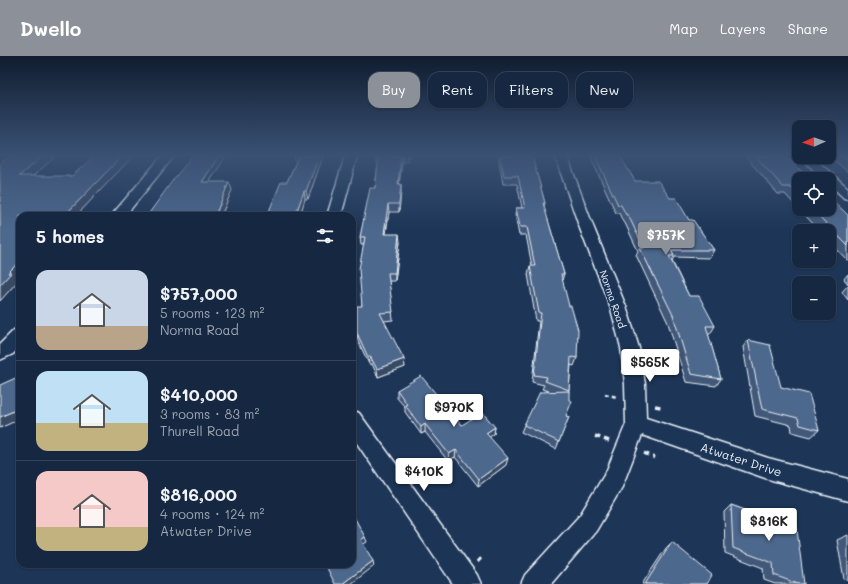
<!DOCTYPE html>
<html lang="en">
<head>
<meta charset="utf-8">
<style>
	body { margin:0; font-family:Mali,sans-serif; background:#1f3048; color:#f1f3f6; height:100vh; display:flex; flex-direction:column; font-size:15px; white-space:nowrap }
	* { box-sizing:border-box; margin:0 }
	p { font-size:13px; color:#9ea6b1 }
	.icon { flex:none; width:22px; height:22px; fill:none; stroke:currentColor; stroke-width:2; stroke-linecap:round; stroke-linejoin:round }
	.map { position:relative; flex:1; overflow:hidden }
	.side { position:absolute; left:16px; top:156px; width:340px; height:356px; display:flex; flex-direction:column; background:#162841; border-radius:12px; box-shadow:0 1px 3px #0004,0 0 0 1px #35445a }
	.side>* { flex:none }
	.top-card { position:absolute; left:368px; top:16px; width:380px; height:36px; display:flex; gap:8px }
	.needle { width:26px; rotate:268deg }
	.fabs { position:absolute; left:792px; top:64px; display:grid; gap:8px }
	.fabs a { display:grid; place-items:center; width:44px; height:44px; border-radius:8px; background:#162841; box-shadow:0 1px 3px #0004,0 0 0 1px #35445a; font-size:20px }
	.price { position:absolute; translate:-50% -34px; padding:0 9px; border-radius:4px; background:#fff; color:#222; font-size:13px; line-height:26px; filter:drop-shadow(0 1px 2px #0008) }
	.price::after { content:''; position:absolute; left:50%; top:24px; width:12px; height:9px; margin-left:-6px; background:inherit; clip-path:polygon(0 0,100% 0,50% 100%) }
	.price.on { background:#8c9099; color:#fff }
	ul { padding:0; list-style:none }
	li { display:flex; align-items:center; gap:12px; height:100px; padding:0 20px }
	li+li { border-top:1px solid #35445a }
	li span { display:grid; place-items:center; flex:none; width:112px; height:80px; border-radius:12px; color:#555 }
	li>.icon { margin-inline-start:auto }
	span .icon { width:48px; height:48px; fill:#fffc; stroke-width:1 }
	li b { font-size:17px }
	h2 { display:flex; justify-content:space-between; align-items:center; height:48px; padding:0 20px; font-size:17px }
	.tag { padding:0 14px; border-radius:12px; background:#162841; box-shadow:0 1px 3px #0004,0 0 0 1px #35445a; font-size:14px; line-height:36px }
	.tag.on { background:#8c9099; color:#fff }
	header { display:flex; align-items:center; gap:24px; box-sizing:border-box; height:56px; padding:0 20px; background:#8c9099; color:#fff }
	header strong { font-size:19px }
	nav { display:flex; gap:22px; margin-inline-start:auto; font-size:14px }
	.map>svg:first-child { display:block }
	.lines { fill:none; stroke-linecap:round; stroke-linejoin:round }
	.street-casing { stroke:#e8f1f8; stroke-width:3 }
	.path-far1 { stroke:#e8f1f8; stroke-width:2.5; stroke-dasharray:4 3; stroke-linecap:butt }
	.path { stroke:#e8f1f8; stroke-width:3.5; stroke-dasharray:5.5 4; stroke-linecap:butt }
	.street { fill:#1d3557; fill-rule:evenodd }
	.wall { fill:#435979; stroke:#e8f1f8 }
	.shaded-wall { fill:#374863; stroke:#e8f1f8 }
	.building { fill:#4e678d; stroke:#e8f1f8 }
	.labels { text-anchor:middle; stroke-width:3.5; stroke-linejoin:round; paint-order:stroke }
	.street-label { font-size:10px; fill:#e8f1f8; stroke:#1d3557 }
	.near-street-label { font-size:12px; fill:#e8f1f8; stroke:#1d3557 }
</style>
</head>
<body>
<header>
<strong>Dwello</strong>
<nav><a>Map</a><a>Layers</a><a>Share</a></nav>
</header>
<div class="map">
<svg width="848" height="528" viewBox="0 0 848 528">
	<rect width="100%" height="100%" fill="#1d3557"/>
	<filter id="ink" filterUnits="userSpaceOnUse"><feTurbulence type="fractalNoise" baseFrequency=".025" numOctaves="2"/><feDisplacementMap in="SourceGraphic" scale="8" xChannelSelector="R" yChannelSelector="G"/><feConvolveMatrix kernelMatrix="1 2 1 2 8 2 1 2 1" color-interpolation-filters="sRGB"/></filter>
	<g filter="url(#ink)">
		<g class="lines">
			<defs>
				<g id="street">
					<path d="M162,100H174L125,160H111Z"/>
					<path d="M345,100H357L341,160H327Z"/>
					<path d="M555,100H567L593,170L627,253L639,292L645,328L646,362L768,402L848,423V445L768,423L642,379L622,431L596,475L551,528H521L525,519L580,459L606,416L626,368L625,328L621,292L611,253L579,170Z"/>
					<path d="M800,101H813L848,132V143L844,142L829,128V123H823Z"/>
					<path d="M20,272V291L13,298L0,304V288L14,274Z"/>
					<path d="M352,354L359,357L477,519L481,528H453L352,380Z"/>
				</g>
			</defs>
			<use href="#street" class="street-casing"/>
			<path class="path-far1" d="M605,338L617,341"/>
			<g class="path">
				<path d="M655,350L661,351"/>
				<path d="M595,380L609,385"/>
				<path d="M644,397L655,402"/>
				<path d="M477,506L483,500"/>
			</g>
			<use href="#street" class="street"/>
		</g>
		<g class="wall">
			<path d="M294,100H323L308,143H305L287,126L296,105H295Z"/>
			<path d="M376,100H410H408L407,105H402V106L399,128H401V136L399,156H389L386,178L400,186L395,225H389L393,264L384,265L405,311L378,321L372,308H369L358,285L357,277L362,250L364,189H361L360,181L375,132L378,107H376Z"/>
			<path d="M498,100H532L545,147L544,151L564,218L562,224L577,302L574,310L571,309L569,334L566,360L569,361L556,393L521,376L524,369L549,335L542,333L544,329L532,326L539,265H536L528,218L530,210H532L526,179H519L515,159L516,152H522L517,128H503Z"/>
			<path d="M590,100H620L635,125L670,142L689,164L714,194L709,202L674,201L672,205L689,240L715,270L710,278H708L721,323L716,330L686,326L668,267L636,199L638,195L625,167L623,166L619,157H616Z"/>
			<path d="M745,100H785L799,123V153L785,138H778Z"/>
			<path d="M829,100H848V116Z"/>
			<path d="M799,153H829L848,159V205L829,185V175H820Z"/>
			<path d="M848,218V228L844,223Z"/>
			<path d="M848,229V244L842,236Z"/>
			<path d="M748,284L781,331L819,374L811,381L792,376L791,369L755,360L743,291Z"/>
			<path d="M397,334L462,369L495,371L494,378L489,381L506,409L478,430L455,401L448,405L425,376L421,378L405,356V351L397,342Z"/>
			<path d="M731,449L769,463L775,459L804,528H775L764,524L763,512L725,497L724,456Z"/>
			<path d="M848,479V525L844,523L837,484Z"/>
			<path d="M672,486L707,528H642L666,492Z"/>
		</g>
		<g class="shaded-wall">
			<path d="M43,100H56L24,128L19,120Z"/>
			<path d="M122,100H133L76,160H64Z"/>
			<path d="M219,100H226L205,133L202,126Z"/>
			<path d="M319,100H323L308,143L306,135Z"/>
			<path d="M401,100H402V106L398,136V128Z"/>
			<path d="M229,126L232,134L221,160H215Z"/>
			<path d="M401,128V136L399,156V148Z"/>
			<path d="M304,135L305,143L300,160H295Z"/>
			<path d="M388,148L389,156L384,186V178Z"/>
			<path d="M399,178L400,186L395,225V217Z"/>
			<path d="M20,205V220L17,224L18,225L0,245V229L8,217Z"/>
			<path d="M370,300L372,308H369L368,301Z"/>
			<path d="M404,303L405,311L378,321L377,313Z"/>
			<path d="M20,352V363L0,372V361Z"/>
			<path d="M425,368V376L421,378V371Z"/>
			<path d="M495,371L494,378L485,384L486,377Z"/>
			<path d="M456,394L455,401L448,405L449,398Z"/>
			<path d="M508,402L506,409L478,430L479,423Z"/>
			<path d="M365,481L367,486L362,489L361,484Z"/>
			<path d="M373,505L374,510L351,528H342Z"/>
		</g>
		<g class="building">
			<path d="M10,100H43L19,120H72L94,100H122L64,160H20V205L8,217H11L0,229V107Z"/>
			<path d="M192,100H219L202,126H229L215,160H147L173,124Z"/>
			<path d="M299,100H319L306,135H304L295,160H267L281,126H287Z"/>
			<path d="M379,100H401L398,128H401L399,148H388L384,178H399L395,217H388L393,256L380,257L404,303L377,313L370,300L368,301L357,277V250H362L359,213L365,181H360L370,132H375Z"/>
			<path d="M500,100H532L545,147H543L564,218H561L569,250H571L578,274L577,302L571,301L569,334L545,325L547,321L534,319L541,257H539L530,210H535L527,171H520L516,152H525L518,120H504Z"/>
			<path d="M595,100H620L635,125H658L670,142H676L689,164H693L714,194H671L674,200H669L689,240H699L715,270H706L721,323L691,318L673,259L640,192H644L628,159H626L621,149H618Z"/>
			<path d="M755,100H785L810,123H799V140L790,131H783Z"/>
			<path d="M843,100H848V104Z"/>
			<path d="M829,141L848,159V190L812,153H829Z"/>
			<path d="M748,284L770,289L781,331L809,338L819,374L800,369L798,362L762,353Z"/>
			<path d="M20,320V352L0,361V329Z"/>
			<path d="M421,320L462,369L482,356L495,371L486,377L508,402L479,423L456,394L449,398L425,368L421,371L405,349L407,348L397,334Z"/>
			<path d="M569,335V344L572,345L566,360L569,361L559,386L524,369L540,336Z"/>
			<path d="M731,449L776,465L775,459L796,466L804,528H798L774,519L773,507L733,492Z"/>
			<path d="M352,457L365,481L361,484L373,505L342,528H335L325,508H352Z"/>
			<path d="M672,486L712,519L707,528H645Z"/>
		</g>
	</g>
	<linearGradient id="sky" x2="0" y2="1"><stop stop-color="#101d30"/><stop offset="0.57" stop-color="#3a5174"/><stop offset="1" stop-color="#3a5174" stop-opacity="0"/></linearGradient>
	<rect width="848" height="174" fill="url(#sky)"/>
	<g class="labels">
		<g class="street-label">
			<text transform="translate(613 243) rotate(71)" y="4">Norma Road</text>
		</g>
		<g class="near-street-label">
			<text transform="translate(741 404) rotate(18)" y="4">Atwater Drive</text>
		</g>
	</g>
</svg>
<div class="fabs">
<a><svg class="needle" viewBox="-14 -14 28 28"><path d="M0-13l5 13h-10z" fill="#e53935"/><path d="M0 13l5-13h-10z" fill="#9ea6b1"/></svg></a>
<a><svg class="icon" aria-label="locate" viewBox="0 0 24 24"><circle cx="12" cy="12" r="6"/><path d="M12 2v4M12 18v4M2 12h4M18 12h4"/></svg></a>
<a>+</a>
<a>−</a>
</div>
<b class="price on" style="left:666px;top:200px">$757K</b>
<b class="price" style="left:650px;top:327px">$565K</b>
<b class="price" style="left:454px;top:372px">$970K</b>
<b class="price" style="left:424px;top:436px">$410K</b>
<b class="price" style="left:769px;top:486px">$816K</b>
<div class="top-card">
<a class="tag on">Buy</a>
<a class="tag">Rent</a>
<a class="tag">Filters</a>
<a class="tag">New</a>
</div>
<section class="side">
<h2>5 homes<svg class="icon" aria-label="filters" viewBox="0 0 24 24"><path d="M4 7h16M4 17h16"/><circle cx="9" cy="7" r="2"/><circle cx="15" cy="17" r="2"/></svg></h2>
<ul>
<li><span style="background:linear-gradient(#c9d6e8 70%,#b9a48a 0)"><svg class="icon" aria-label="home" viewBox="0 0 24 24"><path d="M3 11l9-7 9 7M6 9v11h12V9"/></svg></span><div><b>$757,000</b><p>5 rooms · 123 m²</p><p>Norma Road</p></div></li>
<li><span style="background:linear-gradient(#bfe0f5 65%,#c2b280 0)"><svg class="icon" aria-label="home" viewBox="0 0 24 24"><path d="M3 11l9-7 9 7M6 9v11h12V9"/></svg></span><div><b>$410,000</b><p>3 rooms · 83 m²</p><p>Thurell Road</p></div></li>
<li><span style="background:linear-gradient(#f6c9c9 70%,#c2b280 0)"><svg class="icon" aria-label="home" viewBox="0 0 24 24"><path d="M3 11l9-7 9 7M6 9v11h12V9"/></svg></span><div><b>$816,000</b><p>4 rooms · 124 m²</p><p>Atwater Drive</p></div></li>
</ul>
</section>
</div>
</body>
</html>
